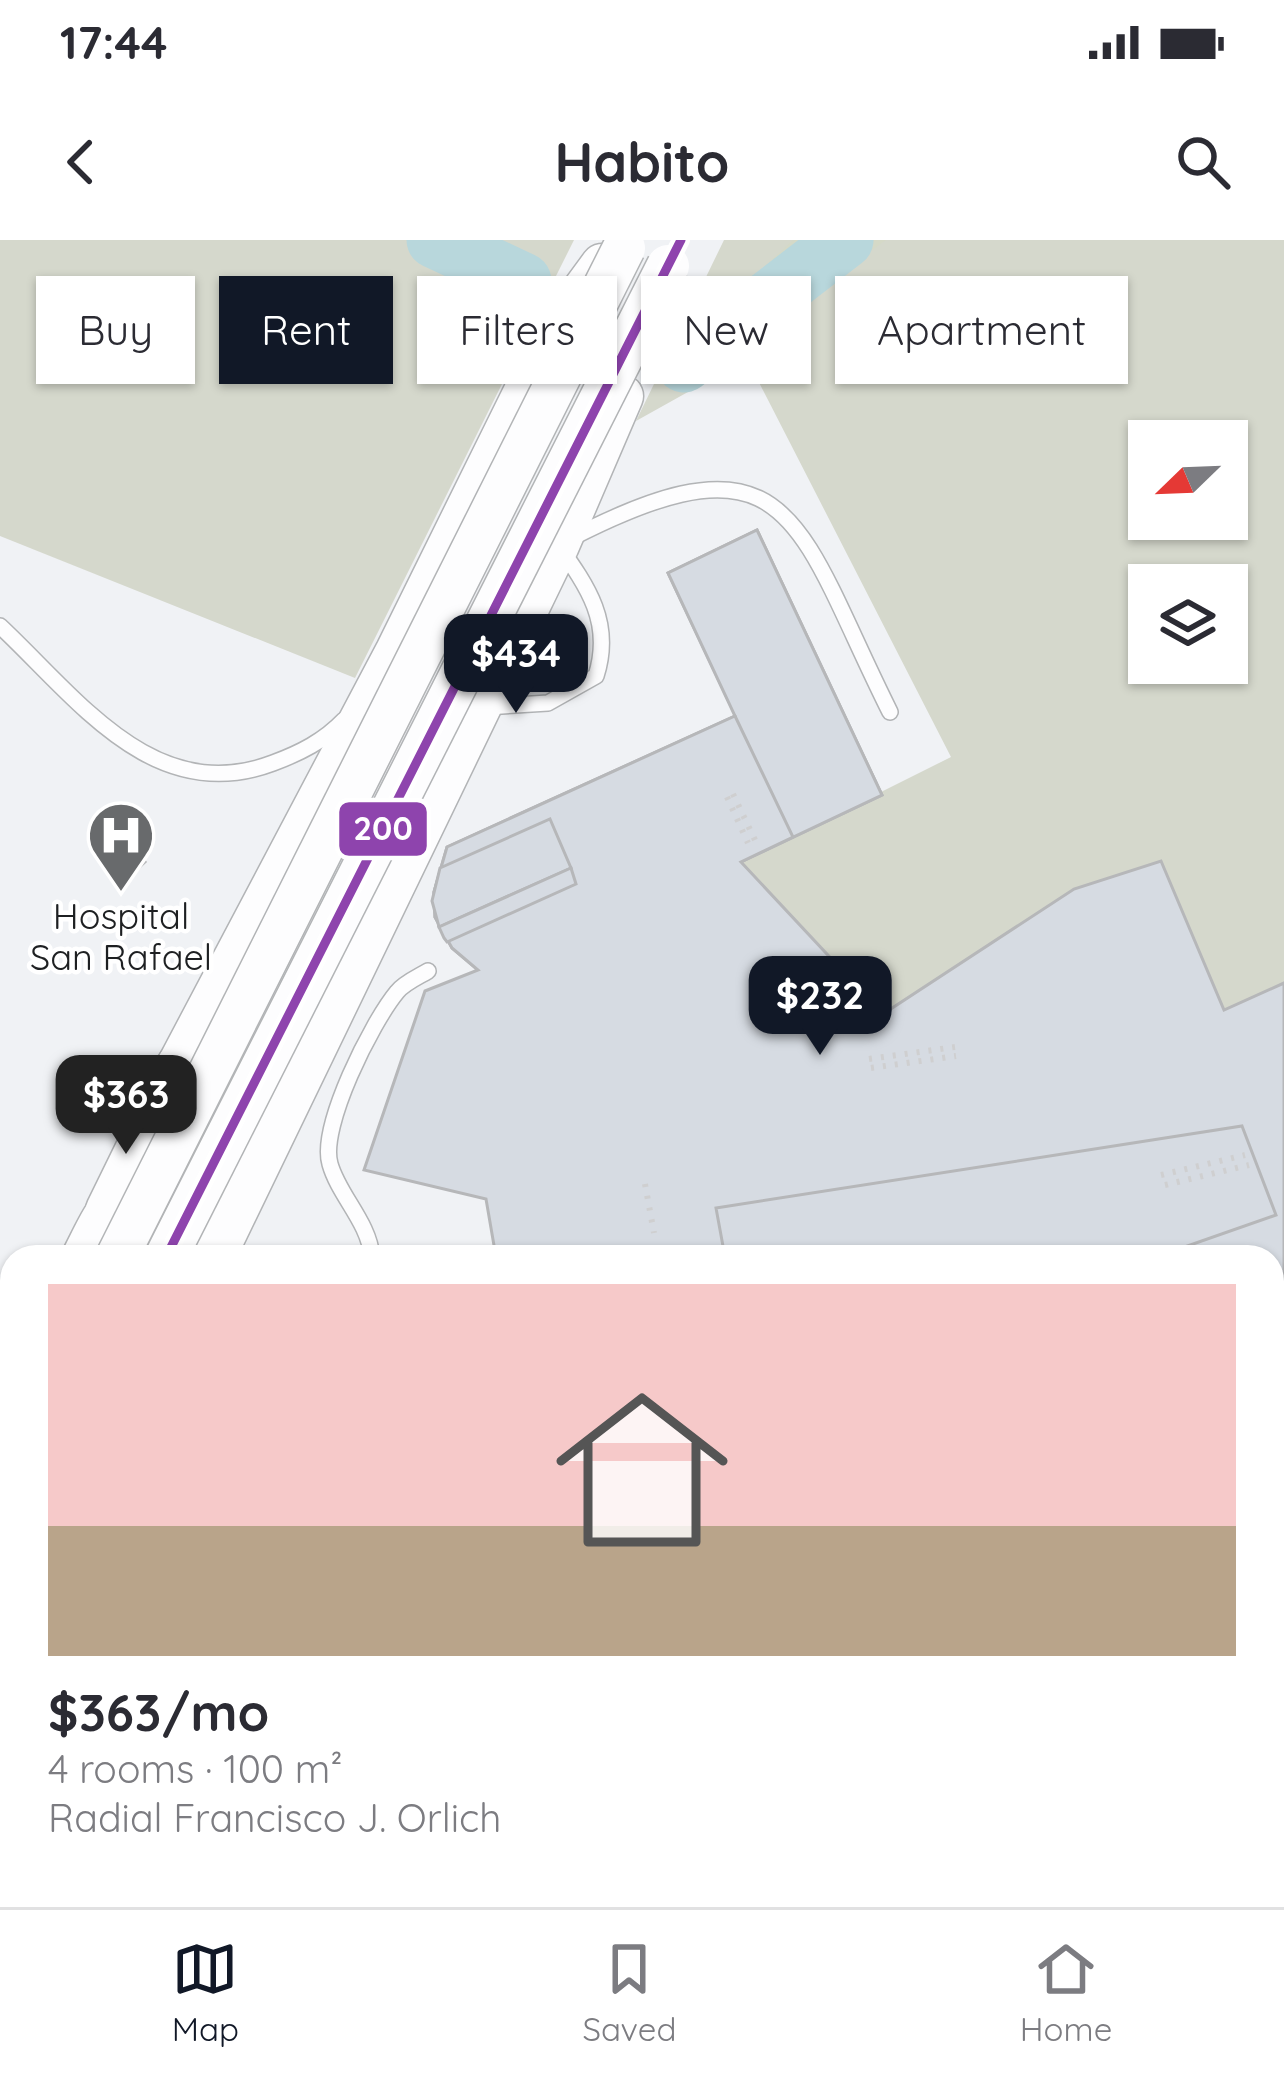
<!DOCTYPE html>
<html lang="en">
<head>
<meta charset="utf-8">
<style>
	body { margin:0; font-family:Quicksand,sans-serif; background:#f7f7f7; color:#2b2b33; height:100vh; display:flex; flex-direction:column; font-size:45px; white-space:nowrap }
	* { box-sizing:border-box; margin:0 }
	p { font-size:39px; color:#7c7c81 }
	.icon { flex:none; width:66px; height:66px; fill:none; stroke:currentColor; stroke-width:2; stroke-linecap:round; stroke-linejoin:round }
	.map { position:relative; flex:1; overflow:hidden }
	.side { position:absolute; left:0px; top:1005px; width:1284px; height:663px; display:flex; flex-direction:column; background:#fff; border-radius:36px 36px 0 0; box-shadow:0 3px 9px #0004 }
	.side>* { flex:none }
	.guide { position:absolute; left:36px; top:36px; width:1212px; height:108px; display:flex; gap:24px }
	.needle { width:78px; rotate:247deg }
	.controls { position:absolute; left:1128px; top:180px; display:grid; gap:24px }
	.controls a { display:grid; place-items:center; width:120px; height:120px; border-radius:0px; background:#fff; box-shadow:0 3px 9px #0004; font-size:60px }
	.price { position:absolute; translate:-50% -102px; padding:0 27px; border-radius:24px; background:#111827; color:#fff; font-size:39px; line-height:78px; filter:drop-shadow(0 3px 6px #0008) }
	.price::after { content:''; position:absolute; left:50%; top:72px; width:36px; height:27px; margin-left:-18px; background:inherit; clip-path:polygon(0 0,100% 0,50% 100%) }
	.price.current { background:#222; color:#fff }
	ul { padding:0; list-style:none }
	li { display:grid; align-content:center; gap:24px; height:636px; padding:0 48px }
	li+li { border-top:3px solid #e1e1e2 }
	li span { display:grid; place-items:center; height:372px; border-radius:0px; color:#555 }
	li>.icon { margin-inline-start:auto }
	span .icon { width:216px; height:216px; fill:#fffc; stroke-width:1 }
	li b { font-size:51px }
	.chip { padding:0 42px; border-radius:0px; background:#fff; box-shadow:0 3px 9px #0004; font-size:42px; line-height:108px }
	.chip.current { background:#111827; color:#fff }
	.status { display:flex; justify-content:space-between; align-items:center; height:84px; padding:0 60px; background:#fff; direction:ltr }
	.status svg { height:33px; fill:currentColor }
	header { display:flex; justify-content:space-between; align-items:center; height:156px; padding:0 48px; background:#fff; font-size:54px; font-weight:700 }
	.menu { display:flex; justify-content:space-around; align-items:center; height:168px; border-top:3px solid #e1e1e2; background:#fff; font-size:33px; color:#7c7c81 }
	.menu a { display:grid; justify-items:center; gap:6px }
	.menu .current { color:#111827 }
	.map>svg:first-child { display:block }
	.green { fill:#d5d8cc; fill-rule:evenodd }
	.forest { fill:#d5d9c7 }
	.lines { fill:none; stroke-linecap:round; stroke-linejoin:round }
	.river { stroke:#b8d7dc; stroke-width:57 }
	.building { fill:#d6dbe2; stroke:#b6b7b9; stroke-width:3 }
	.lane-casing { stroke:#b2b4b6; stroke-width:18 }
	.street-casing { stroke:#b2b4b6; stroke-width:33 }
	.secondary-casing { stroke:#b2b4b6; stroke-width:45 }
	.path { stroke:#cfcfd0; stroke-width:6; stroke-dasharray:3 9; stroke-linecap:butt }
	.lane { stroke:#fdfdfe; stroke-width:15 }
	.street { stroke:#fdfdfe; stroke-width:30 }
	.secondary { stroke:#fdfdfe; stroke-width:42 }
	.secondary-bridge-casing { stroke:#b2b4b6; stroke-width:45; stroke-linecap:butt }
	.secondary-bridge { stroke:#fdfdfe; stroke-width:42 }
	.bus-1-casing { stroke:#fff; stroke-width:18 }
	.bus-1 { stroke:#8e44ad; stroke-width:9 }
	.labels { text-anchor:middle; stroke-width:9; stroke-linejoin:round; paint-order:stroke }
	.poi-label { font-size:36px; fill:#1e2022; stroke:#fff }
	.line-badge { stroke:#fff; stroke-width:4.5 }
	.badge-label { font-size:33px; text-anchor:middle; font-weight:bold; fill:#fff }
</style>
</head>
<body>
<div class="status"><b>17:44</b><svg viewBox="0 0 49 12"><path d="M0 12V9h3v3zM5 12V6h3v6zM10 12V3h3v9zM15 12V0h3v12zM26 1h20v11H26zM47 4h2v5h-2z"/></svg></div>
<header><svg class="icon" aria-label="back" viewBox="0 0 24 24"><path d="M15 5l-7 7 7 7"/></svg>Habito<svg class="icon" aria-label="search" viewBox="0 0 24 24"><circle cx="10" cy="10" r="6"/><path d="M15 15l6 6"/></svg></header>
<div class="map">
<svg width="1284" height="1667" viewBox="0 0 1284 1667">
	<rect width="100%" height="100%" fill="#f0f2f5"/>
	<g class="green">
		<path d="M0,0H574L355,438L0,296Z"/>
		<path d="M724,0H1284V743L1224,770L1161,621L1074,649L883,774L741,622L951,517L747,119L636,181ZM1149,201H1227V279H1149ZM1149,345H1227V423H1149Z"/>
	</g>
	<path class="forest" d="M793,0H886L748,101L715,73Z"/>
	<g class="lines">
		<g class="river">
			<path d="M435,0L523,41"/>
			<path d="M684,124L845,0"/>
		</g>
	</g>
	<g class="building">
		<path d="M757,290L882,555L793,597L668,333Z"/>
		<path d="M757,290L882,555L741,622L478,730L452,708L435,677L434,652L447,607L735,476L668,333Z"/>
		<path d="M735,476L793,597L741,622L883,774L1074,649L1161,621L1224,770L1284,743V1175L1272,1179V1017H496L486,959L364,930L425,751L478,730L452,708L435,677L434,652L447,607Z"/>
		<path d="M550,579L571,628L439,687L432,661L440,628Z"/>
		<path d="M132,607L145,622L134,632L122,616Z"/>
		<path d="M571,628L576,644L447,702L444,698L439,687Z"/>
		<path d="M1242,886L1276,975L1156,1017H725L716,968Z"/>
		<path d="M306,1656H386L393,1667H288Z"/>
		<path d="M559,1656H577L582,1667H505Z"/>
	</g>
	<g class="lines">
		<defs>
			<g id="lane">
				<path d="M0,386C77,458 154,568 273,523C300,513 324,501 344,480"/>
				<path d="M486,467L548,463L596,436C613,383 588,347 558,305C794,180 794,280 890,472"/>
				<path d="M372,1017C369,982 339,956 330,924C319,887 372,782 397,752C404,743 418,737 428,731"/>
				<path d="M583,1656L589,1667"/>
			</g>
			<path id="street" d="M1272,1310H1284"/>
			<g id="secondary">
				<path d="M218,885L177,853L179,824L397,411L558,85L602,25"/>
				<path d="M107,970L178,825"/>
				<path d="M83,1017C111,962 112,947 176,969"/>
				<path d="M214,1017L558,305L622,156"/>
				<path d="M0,1183L12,1159"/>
				<path d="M0,1250L12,1226"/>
				<path d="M0,1344L12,1321"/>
				<path d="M0,1452L12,1428"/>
			</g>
		</defs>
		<use href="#lane" class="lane-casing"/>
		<use href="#street" class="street-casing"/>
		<use href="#secondary" class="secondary-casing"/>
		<g class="path">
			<path d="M733,554L755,600"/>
			<path d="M727,557L748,603"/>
			<path d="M869,819L955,807"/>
			<path d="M871,828L956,816"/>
			<path d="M1161,935L1245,915"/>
			<path d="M645,944L654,993"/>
			<path d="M1165,945L1249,925"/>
			<path d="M3,1124L12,1106"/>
		</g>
		<use href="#lane" class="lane"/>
		<use href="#street" class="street"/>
		<use href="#secondary" class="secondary"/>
		<defs>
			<g id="secondary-bridge">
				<path d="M117,1017L624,8"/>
				<path d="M166,1017L668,26"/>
			</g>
		</defs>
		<use href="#secondary-bridge" class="secondary-bridge-casing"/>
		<use href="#secondary-bridge" class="secondary-bridge"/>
		<defs>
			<path id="bus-1" d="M166,1017L681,0"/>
		</defs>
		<use href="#bus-1" class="bus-1-casing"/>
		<use href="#bus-1" class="bus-1"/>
	</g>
	<defs>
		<symbol id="hospital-pin" viewBox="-11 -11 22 30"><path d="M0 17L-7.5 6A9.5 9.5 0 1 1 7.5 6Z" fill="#686a6c" stroke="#fff"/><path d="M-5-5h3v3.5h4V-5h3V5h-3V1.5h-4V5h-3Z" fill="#fff"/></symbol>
	</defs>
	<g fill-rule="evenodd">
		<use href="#hospital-pin" x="83" y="557" width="76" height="104"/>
	</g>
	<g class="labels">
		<g class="poi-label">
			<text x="121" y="689">Hospital<tspan x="121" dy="41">San Rafael</tspan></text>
		</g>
	</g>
	<rect class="line-badge" x="337" y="560" width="92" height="58" rx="12" fill="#8e44ad"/>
	<g class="badge-label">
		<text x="383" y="600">200</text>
	</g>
</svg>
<div class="controls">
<a><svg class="needle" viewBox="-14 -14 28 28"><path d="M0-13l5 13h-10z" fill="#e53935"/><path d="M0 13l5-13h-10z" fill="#7c7c81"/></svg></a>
<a><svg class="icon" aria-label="layers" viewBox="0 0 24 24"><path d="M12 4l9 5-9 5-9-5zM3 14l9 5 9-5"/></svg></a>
</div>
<b class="price" style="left:516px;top:476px">$434</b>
<b class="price" style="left:820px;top:818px">$232</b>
<b class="price current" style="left:126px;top:917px">$363</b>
<div class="guide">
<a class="chip">Buy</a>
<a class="chip current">Rent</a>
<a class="chip">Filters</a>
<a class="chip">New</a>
<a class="chip">Apartment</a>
</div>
<section class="side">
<ul>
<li><span style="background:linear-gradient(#f6c9c9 65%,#b9a48a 0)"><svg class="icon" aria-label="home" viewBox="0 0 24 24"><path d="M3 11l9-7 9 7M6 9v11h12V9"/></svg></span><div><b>$363/mo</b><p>4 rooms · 100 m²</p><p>Radial Francisco J. Orlich</p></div></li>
</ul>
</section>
</div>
<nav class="menu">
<a class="current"><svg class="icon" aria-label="map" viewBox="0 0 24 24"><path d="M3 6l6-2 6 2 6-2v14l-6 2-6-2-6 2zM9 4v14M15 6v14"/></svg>Map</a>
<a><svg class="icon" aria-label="saved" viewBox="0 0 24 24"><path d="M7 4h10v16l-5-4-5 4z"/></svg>Saved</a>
<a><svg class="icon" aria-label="home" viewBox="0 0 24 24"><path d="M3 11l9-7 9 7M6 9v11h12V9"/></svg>Home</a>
</nav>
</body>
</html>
